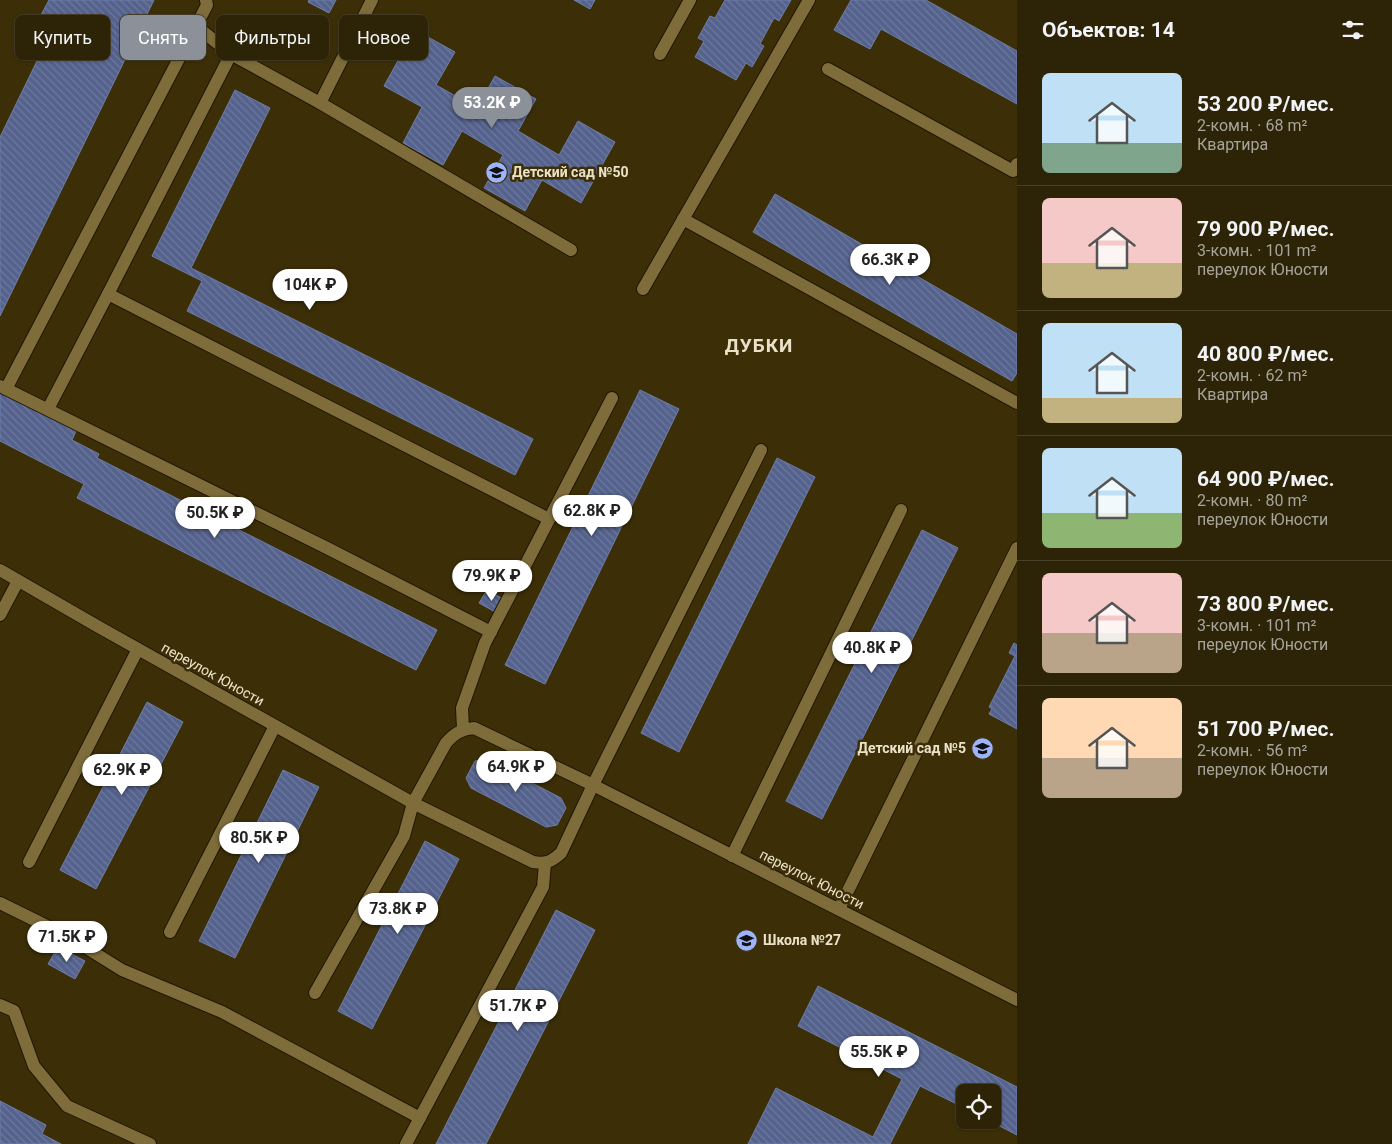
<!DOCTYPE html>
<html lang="ru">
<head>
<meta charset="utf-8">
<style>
	body { margin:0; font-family:Roboto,sans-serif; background:#352b10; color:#f1f3f6; height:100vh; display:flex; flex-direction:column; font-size:19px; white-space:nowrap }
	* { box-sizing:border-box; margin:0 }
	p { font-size:16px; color:#a7a49b }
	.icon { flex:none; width:28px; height:28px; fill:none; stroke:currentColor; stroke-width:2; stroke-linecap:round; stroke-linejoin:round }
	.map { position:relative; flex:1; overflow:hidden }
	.side { display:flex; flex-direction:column; background:#2d2306; width:375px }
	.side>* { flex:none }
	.banner { position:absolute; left:15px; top:15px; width:475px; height:45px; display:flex; gap:10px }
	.buttons { position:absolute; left:956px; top:1084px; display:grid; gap:10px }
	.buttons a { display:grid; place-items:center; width:45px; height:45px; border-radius:8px; background:#2d2306; box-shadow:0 1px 4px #0004,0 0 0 1px #484028; font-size:25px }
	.price { position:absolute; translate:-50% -42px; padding:0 11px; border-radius:18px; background:#fff; color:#222; font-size:16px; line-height:32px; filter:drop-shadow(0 1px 2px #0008) }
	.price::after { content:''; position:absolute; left:50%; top:30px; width:15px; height:11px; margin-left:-8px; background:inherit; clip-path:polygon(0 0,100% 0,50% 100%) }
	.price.on { background:#8c9099; color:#fff }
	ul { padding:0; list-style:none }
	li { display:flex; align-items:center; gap:15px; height:125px; padding:0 25px }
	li+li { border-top:1px solid #484028 }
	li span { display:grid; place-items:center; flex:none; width:140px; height:100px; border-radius:8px; color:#555 }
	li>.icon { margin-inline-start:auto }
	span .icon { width:60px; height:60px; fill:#fffc; stroke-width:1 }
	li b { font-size:21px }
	h2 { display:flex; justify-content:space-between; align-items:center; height:60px; padding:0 25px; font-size:21px }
	.pill { padding:0 18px; border-radius:8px; background:#2d2306; box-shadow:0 1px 4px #0004,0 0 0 1px #484028; font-size:18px; line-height:45px }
	.pill.on { background:#8c9099; color:#fff }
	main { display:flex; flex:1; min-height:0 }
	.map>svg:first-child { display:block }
	.building { fill:url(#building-back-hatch); stroke:#6e7eaa }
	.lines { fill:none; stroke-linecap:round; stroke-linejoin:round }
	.service-casing { stroke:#201700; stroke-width:14 }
	.minor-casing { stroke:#201700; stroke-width:14 }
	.service { stroke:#7e6c3b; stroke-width:12 }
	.minor { stroke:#7e6c3b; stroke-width:12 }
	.labels { text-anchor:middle; stroke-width:5; stroke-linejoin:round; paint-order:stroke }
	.poi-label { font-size:14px; font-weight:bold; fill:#ebe1c8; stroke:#3c2f08; text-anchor:start }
	.street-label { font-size:14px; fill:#ebe1c8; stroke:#3c2f08 }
	.district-label { font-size:19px; font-weight:bold; letter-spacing:1px; fill:#ebe1c8; stroke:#3c2f08 }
</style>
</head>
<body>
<main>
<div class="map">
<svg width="1017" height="1144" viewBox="0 0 1017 1144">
	<defs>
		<pattern id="building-back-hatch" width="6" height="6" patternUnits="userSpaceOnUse" patternTransform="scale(1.25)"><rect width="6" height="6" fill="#54628d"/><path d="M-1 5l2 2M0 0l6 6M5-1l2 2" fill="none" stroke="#6d789c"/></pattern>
	</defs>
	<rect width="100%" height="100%" fill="#3c2f08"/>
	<g class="building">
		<path d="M49,0H154L0,316V137L56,22L41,15Z"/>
		<path d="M309,0H336L329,13L308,2Z"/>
		<path d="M574,0H595L590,9Z"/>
		<path d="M725,0H791L779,21L774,18L760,44L764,46L752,67L746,63L736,80L695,57L704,41L698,38L710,16L715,18Z"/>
		<path d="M851,0H926L1017,51V104L881,29L870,49L834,30Z"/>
		<path d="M415,30L455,52L436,85L477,108L495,76L536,99L518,131L559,155L578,121L615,142L581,203L542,180L525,211L484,188L503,155L462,131L443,165L403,143L422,107L384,86Z"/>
		<path d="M235,90L270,108L191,268L533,439L515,475L187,311L202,281L152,256Z"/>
		<path d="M775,194L1017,334V373L1012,381L753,232Z"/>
		<path d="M640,390L679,409L545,684L505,665Z"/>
		<path d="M0,393L76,431L72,440L99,454L97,458L437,630L416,670L77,498L84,484L0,441Z"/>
		<path d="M777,458L815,477L679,752L641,733Z"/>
		<path d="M922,530L958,548L822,819L786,801Z"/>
		<path d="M487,590L505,600L497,613L479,603Z"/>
		<path d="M1014,643L1017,645V729L989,714L992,709L989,707L1015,656L1009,653Z"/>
		<path d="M147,702L183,722L96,889L60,870Z"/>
		<path d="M486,759L561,798L566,808L557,825L546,827L471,788L466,778L475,761Z"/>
		<path d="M283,770L319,787L235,958L199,941Z"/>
		<path d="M425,841L459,859L372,1029L338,1011Z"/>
		<path d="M556,910L595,930L486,1144H436Z"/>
		<path d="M58,947L85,961L75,979L48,964Z"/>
		<path d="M818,986L1017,1087V1135L988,1120H992V1092H965V1108L920,1086L890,1144H748L776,1088L873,1137L902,1079L798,1026Z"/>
		<path d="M0,1101L46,1125L42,1134L61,1144H0Z"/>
	</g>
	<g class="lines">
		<defs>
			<g id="service">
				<path d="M231,54L320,103L571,250"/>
				<path d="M660,54L690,0"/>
				<path d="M828,69L1013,171L1017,164"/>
				<path d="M320,103L372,0"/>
				<path d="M683,219L1017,403"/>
				<path d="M643,289L809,0"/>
				<path d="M108,294L549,519"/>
				<path d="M0,386L6,389L207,5L206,0"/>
				<path d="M6,389L327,548L491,632"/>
				<path d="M48,409L108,294L231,54L196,26"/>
				<path d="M0,615L18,581"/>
				<path d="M463,729L462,708L485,643L612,398"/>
				<path d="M593,785L761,450"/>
				<path d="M732,856L901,510"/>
				<path d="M29,862L138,649"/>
				<path d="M0,903L69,937L122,970L222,1012L420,1118"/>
				<path d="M839,909L1017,548"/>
				<path d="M170,932L275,726"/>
				<path d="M315,993L404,836L413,803"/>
				<path d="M0,1005L14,1011L34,1066L67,1106L150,1144"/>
				<path d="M406,1144L543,887L545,863"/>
			</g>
			<g id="minor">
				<path d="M0,570L97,626L413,803L533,862C546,864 551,862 561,853L593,785"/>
				<path d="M413,803L446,743C454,734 461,729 474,728L593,785L1017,1000"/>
			</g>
		</defs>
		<use href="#service" class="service-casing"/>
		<use href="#minor" class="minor-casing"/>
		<use href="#service" class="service"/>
		<use href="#minor" class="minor"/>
	</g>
	<defs>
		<symbol id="school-disc" viewBox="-11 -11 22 22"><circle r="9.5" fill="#9cb4fd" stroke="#3c2f08"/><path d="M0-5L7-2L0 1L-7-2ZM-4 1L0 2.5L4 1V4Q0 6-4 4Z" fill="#111"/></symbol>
	</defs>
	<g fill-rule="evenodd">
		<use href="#school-disc" x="484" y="160" width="25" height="25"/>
		<use href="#school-disc" x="970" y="736" width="25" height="25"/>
		<use href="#school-disc" x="734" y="928" width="25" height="25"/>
	</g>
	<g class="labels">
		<g class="poi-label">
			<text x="512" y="177">Детский сад №50</text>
			<text x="966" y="753" text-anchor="end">Детский сад №5</text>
			<text x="763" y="945">Школа №27</text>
		</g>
		<g class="street-label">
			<text transform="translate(213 674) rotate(29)" y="5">переулок Юности</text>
			<text transform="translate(812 879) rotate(27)" y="5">переулок Юности</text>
		</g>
		<g class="district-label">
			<text x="759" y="352">ДУБКИ</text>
		</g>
	</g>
</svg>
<div class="buttons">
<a><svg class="icon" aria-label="locate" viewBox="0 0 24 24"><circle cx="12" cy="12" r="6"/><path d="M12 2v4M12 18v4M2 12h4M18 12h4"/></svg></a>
</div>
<b class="price on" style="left:492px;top:129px">53.2K ₽</b>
<b class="price" style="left:890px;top:286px">66.3K ₽</b>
<b class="price" style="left:310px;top:311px">104K ₽</b>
<b class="price" style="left:592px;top:537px">62.8K ₽</b>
<b class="price" style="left:215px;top:539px">50.5K ₽</b>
<b class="price" style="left:492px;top:602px">79.9K ₽</b>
<b class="price" style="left:872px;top:674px">40.8K ₽</b>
<b class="price" style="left:516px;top:793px">64.9K ₽</b>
<b class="price" style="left:122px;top:796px">62.9K ₽</b>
<b class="price" style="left:259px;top:864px">80.5K ₽</b>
<b class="price" style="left:398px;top:935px">73.8K ₽</b>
<b class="price" style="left:67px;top:963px">71.5K ₽</b>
<b class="price" style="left:518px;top:1032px">51.7K ₽</b>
<b class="price" style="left:879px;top:1078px">55.5K ₽</b>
<div class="banner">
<a class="pill">Купить</a>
<a class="pill on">Снять</a>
<a class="pill">Фильтры</a>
<a class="pill">Новое</a>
</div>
</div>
<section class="side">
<h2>Объектов: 14<svg class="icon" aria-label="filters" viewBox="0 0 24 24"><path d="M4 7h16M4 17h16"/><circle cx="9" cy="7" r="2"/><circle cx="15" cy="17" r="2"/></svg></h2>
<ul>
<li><span style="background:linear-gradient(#bfe0f5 70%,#7fa58c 0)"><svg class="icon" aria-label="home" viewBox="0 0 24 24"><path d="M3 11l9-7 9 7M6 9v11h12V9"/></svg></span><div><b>53 200 ₽/мес.</b><p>2-комн. · 68 m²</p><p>Квартира</p></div></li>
<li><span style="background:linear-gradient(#f6c9c9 65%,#c2b280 0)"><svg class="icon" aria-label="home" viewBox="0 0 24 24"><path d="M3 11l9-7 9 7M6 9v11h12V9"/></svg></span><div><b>79 900 ₽/мес.</b><p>3-комн. · 101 m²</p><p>переулок Юности</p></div></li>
<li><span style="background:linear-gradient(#bfe0f5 75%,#c2b280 0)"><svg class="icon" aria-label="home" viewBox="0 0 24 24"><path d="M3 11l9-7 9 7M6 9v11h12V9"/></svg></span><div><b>40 800 ₽/мес.</b><p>2-комн. · 62 m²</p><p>Квартира</p></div></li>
<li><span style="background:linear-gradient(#bfe0f5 65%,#8fb573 0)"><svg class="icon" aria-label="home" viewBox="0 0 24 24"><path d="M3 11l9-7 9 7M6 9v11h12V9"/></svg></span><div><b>64 900 ₽/мес.</b><p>2-комн. · 80 m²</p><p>переулок Юности</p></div></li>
<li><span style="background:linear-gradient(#f6c9c9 60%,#b9a48a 0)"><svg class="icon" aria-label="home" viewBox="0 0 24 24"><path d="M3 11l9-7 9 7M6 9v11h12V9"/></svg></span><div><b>73 800 ₽/мес.</b><p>3-комн. · 101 m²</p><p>переулок Юности</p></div></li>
<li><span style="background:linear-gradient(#ffd9b3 60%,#b9a48a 0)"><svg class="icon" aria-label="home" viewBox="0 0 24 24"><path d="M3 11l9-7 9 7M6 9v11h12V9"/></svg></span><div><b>51 700 ₽/мес.</b><p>2-комн. · 56 m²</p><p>переулок Юности</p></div></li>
</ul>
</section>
</main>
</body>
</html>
